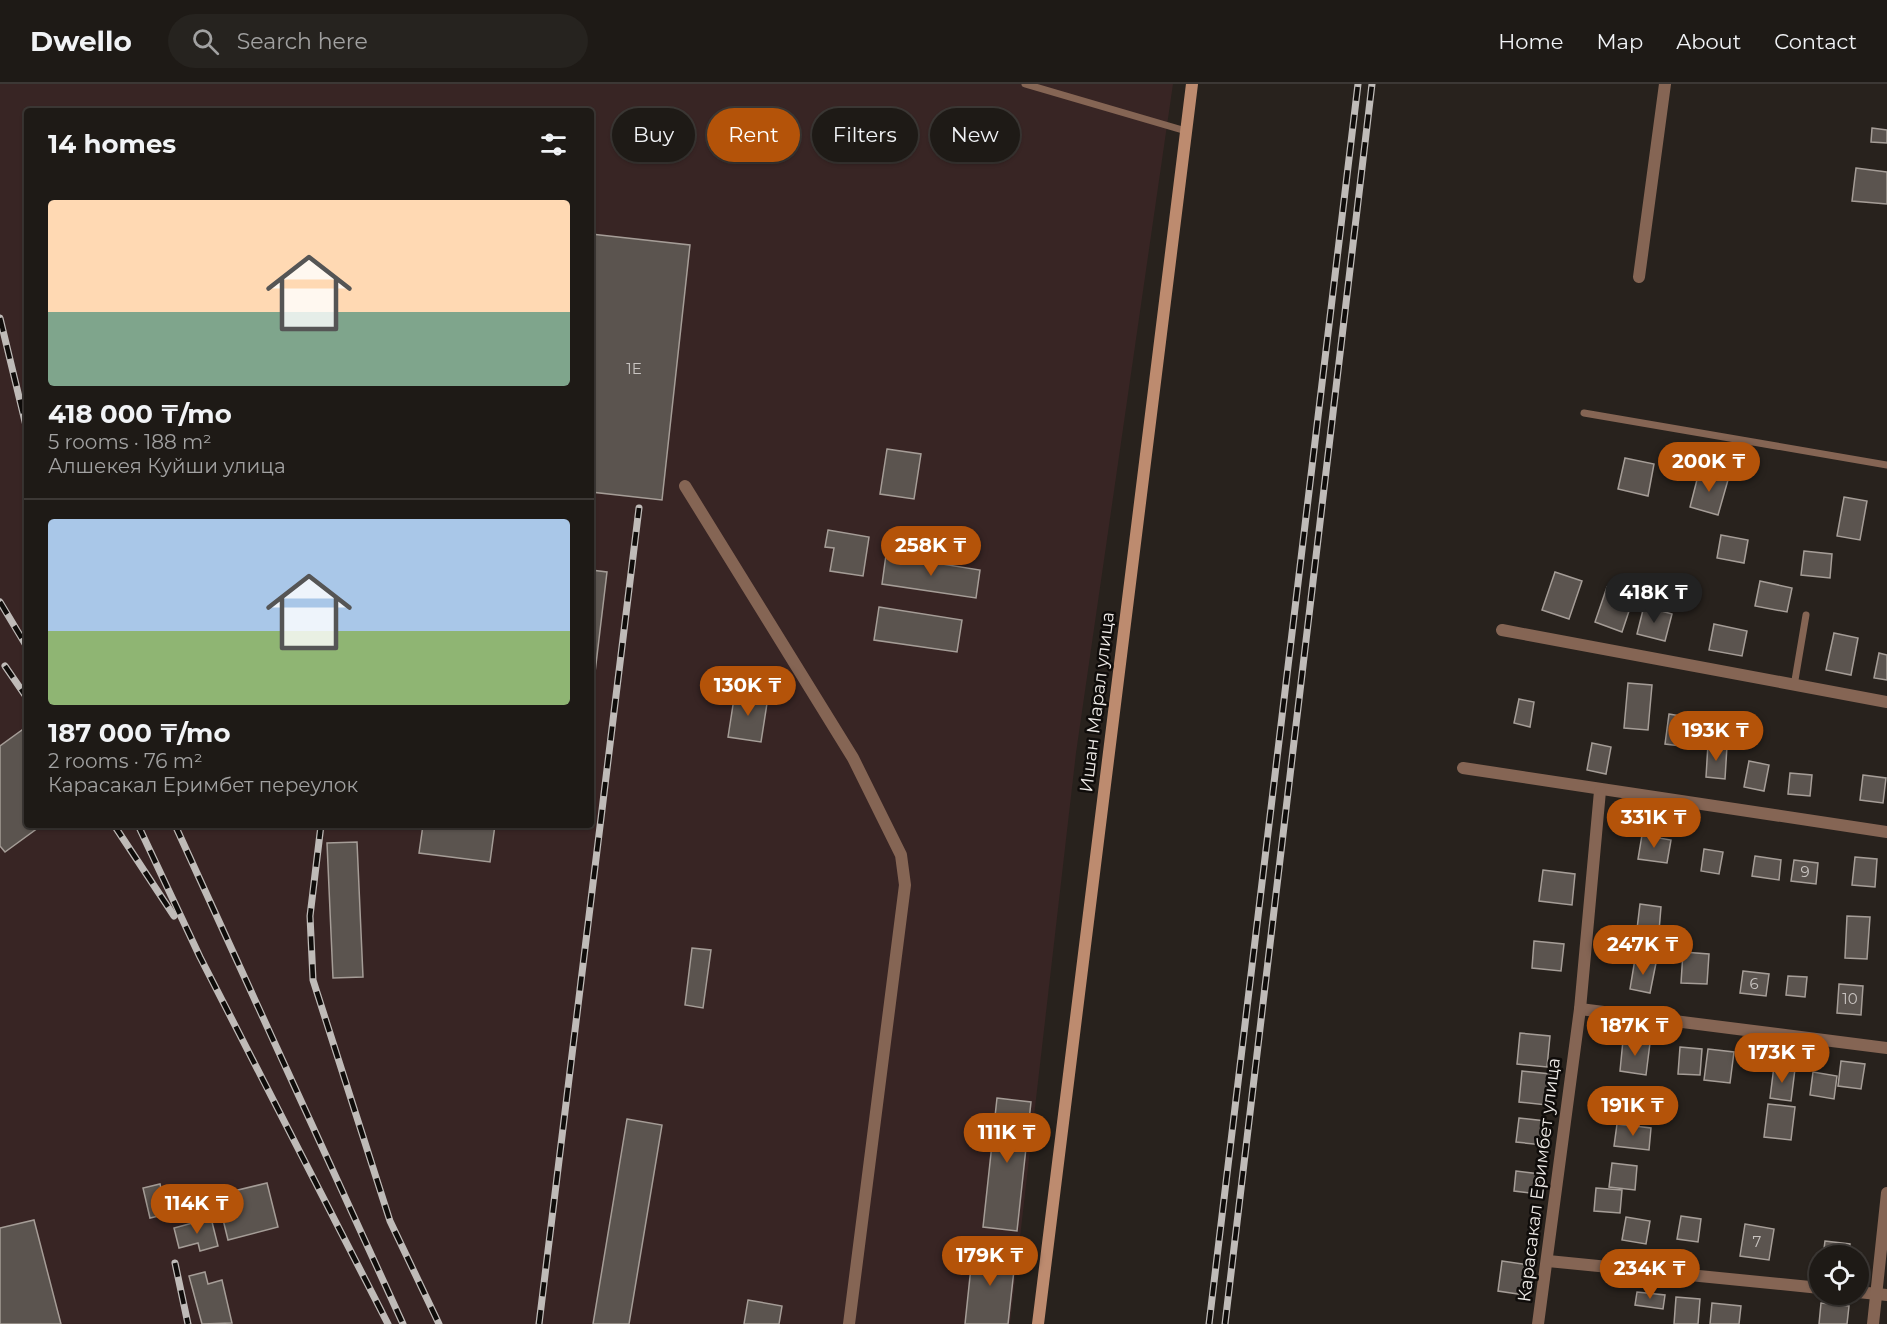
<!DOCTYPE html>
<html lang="en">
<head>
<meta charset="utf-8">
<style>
	body { margin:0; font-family:Montserrat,sans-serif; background:#26231f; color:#f1f3f6; height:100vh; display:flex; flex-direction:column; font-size:22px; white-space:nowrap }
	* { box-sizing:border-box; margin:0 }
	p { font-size:20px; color:#a1a1a1 }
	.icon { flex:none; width:33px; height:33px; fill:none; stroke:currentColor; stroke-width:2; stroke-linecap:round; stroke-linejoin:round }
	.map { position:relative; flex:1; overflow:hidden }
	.details { position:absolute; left:24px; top:24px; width:570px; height:720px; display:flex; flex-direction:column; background:#1e1a16; border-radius:6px; box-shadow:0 2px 4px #0004,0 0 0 2px #3c3835 }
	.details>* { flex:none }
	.top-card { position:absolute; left:612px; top:24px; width:570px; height:54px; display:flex; gap:12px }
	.tools { position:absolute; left:1809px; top:1161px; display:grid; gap:12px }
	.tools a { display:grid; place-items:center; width:60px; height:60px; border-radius:50%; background:#1e1a16; box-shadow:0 2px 4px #0004,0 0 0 2px #3c3835; font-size:30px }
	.price { position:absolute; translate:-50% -51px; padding:0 14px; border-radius:21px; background:#b45309; color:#fff; font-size:20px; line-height:39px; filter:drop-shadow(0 2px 3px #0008) }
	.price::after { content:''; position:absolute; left:50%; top:36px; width:18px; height:14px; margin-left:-9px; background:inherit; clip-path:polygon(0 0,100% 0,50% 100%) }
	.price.current { background:#222; color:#fff }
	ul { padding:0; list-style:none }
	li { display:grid; align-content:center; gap:12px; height:318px; padding:0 24px }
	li+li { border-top:2px solid #3c3835 }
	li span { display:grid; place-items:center; height:186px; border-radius:6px; color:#555 }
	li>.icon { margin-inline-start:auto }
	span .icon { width:108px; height:108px; fill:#fffc; stroke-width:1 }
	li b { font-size:26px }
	h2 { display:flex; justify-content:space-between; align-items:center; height:72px; padding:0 24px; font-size:26px }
	.chip { padding:0 21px; border-radius:27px; background:#1e1a16; box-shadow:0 2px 4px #0004,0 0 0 2px #3c3835; font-size:21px; line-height:54px }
	.chip.current { background:#b45309; color:#fff }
	header { display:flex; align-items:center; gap:36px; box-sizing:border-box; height:84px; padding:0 30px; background:#1e1a16; border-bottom:2px solid #3c3835 }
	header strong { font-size:28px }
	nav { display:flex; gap:33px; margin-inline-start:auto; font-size:21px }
	.search { width:420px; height:54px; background:#26231f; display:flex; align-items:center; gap:15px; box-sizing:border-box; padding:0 21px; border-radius:33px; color:#a1a1a1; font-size:22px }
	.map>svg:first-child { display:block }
	.industrial { fill:#382524; fill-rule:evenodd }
	.building { fill:#5b544f; stroke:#a59d97; stroke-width:1.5 }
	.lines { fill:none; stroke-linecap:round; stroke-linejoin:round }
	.service { stroke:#856554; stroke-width:7 }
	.minor { stroke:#856554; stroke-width:12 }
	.tertiary { stroke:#856554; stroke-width:12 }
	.secondary { stroke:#bd8b6f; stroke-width:12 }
	.rail-casing { stroke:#bfbbb8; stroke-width:7 }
	.rail { stroke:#0f0c0a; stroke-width:4.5; stroke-dasharray:14; stroke-linecap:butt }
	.labels { text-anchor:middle; stroke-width:5; stroke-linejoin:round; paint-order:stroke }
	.number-label { font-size:15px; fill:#c9c4c1 }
	.street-label { font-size:18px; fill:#eeeae7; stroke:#0f0c0a }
</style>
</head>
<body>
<header>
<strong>Dwello</strong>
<div class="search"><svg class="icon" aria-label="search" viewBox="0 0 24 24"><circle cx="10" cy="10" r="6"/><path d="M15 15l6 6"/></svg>Search here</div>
<nav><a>Home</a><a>Map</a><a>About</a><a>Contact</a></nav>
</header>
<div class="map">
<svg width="1887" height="1240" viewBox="0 0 1887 1240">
	<rect width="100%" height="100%" fill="#28221d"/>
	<path class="industrial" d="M0,0H1173L1076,669L1010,1240H0ZM27,27H591V741H27Z"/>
	<g class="building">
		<path d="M1872,44L1887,46V59L1871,58Z"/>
		<path d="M1856,84L1887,88V120L1852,117Z"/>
		<path d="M591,150L690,161L662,416L591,408Z"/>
		<path d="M887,365L921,370L914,415L880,410Z"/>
		<path d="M1625,374L1654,380L1648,412L1618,405Z"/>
		<path d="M1699,388L1728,396L1718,431L1690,423Z"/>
		<path d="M1844,413L1867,417L1860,456L1837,452Z"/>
		<path d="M828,446L869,453L863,492L830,487L834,464L825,463Z"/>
		<path d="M1721,451L1748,456L1744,479L1717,474Z"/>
		<path d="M1804,467L1832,470L1830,494L1801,491Z"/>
		<path d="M886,471L980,486L976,514L882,500Z"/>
		<path d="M591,486L607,488L591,622Z"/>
		<path d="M1555,488L1582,497L1569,535L1542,526Z"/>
		<path d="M1760,497L1792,504L1787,528L1755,522Z"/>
		<path d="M1607,503L1634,512L1622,548L1595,538Z"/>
		<path d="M1644,522L1672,530L1665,557L1637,550Z"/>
		<path d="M879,523L962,536L957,568L874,556Z"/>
		<path d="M1714,540L1747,547L1742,572L1709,566Z"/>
		<path d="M1834,549L1858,554L1851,591L1826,586Z"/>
		<path d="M1879,569L1887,571V596L1874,594Z"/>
		<path d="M1628,599L1652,601L1648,646L1624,644Z"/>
		<path d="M735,608L768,613L761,658L728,653Z"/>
		<path d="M1519,615L1534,618L1530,643L1514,639Z"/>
		<path d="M1669,630L1693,634L1689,663L1665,660Z"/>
		<path d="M22,646L27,652V741H42L5,768L0,762V662Z"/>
		<path d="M1592,659L1611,663L1606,690L1587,686Z"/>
		<path d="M1708,660L1727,662L1725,695L1706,693Z"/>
		<path d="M1749,677L1769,681L1764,707L1744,703Z"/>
		<path d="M1790,689L1812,691L1810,712L1788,710Z"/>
		<path d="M1863,691L1886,694L1883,719L1860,716Z"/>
		<path d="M423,741H495L490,778L419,769Z"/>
		<path d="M1642,751L1671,756L1667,779L1638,775Z"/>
		<path d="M357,758L363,893L333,894L327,759Z"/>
		<path d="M1704,765L1723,768L1719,790L1701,787Z"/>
		<path d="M1755,772L1781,776L1779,796L1752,792Z"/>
		<path d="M1855,773L1877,775L1875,803L1852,801Z"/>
		<path d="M1794,776L1818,779L1816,800L1791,797Z"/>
		<path d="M1543,786L1575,790L1572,821L1539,817Z"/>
		<path d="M1640,820L1661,823L1659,847L1637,845Z"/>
		<path d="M1847,832L1870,833L1867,875L1845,874Z"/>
		<path d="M1534,857L1564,860L1561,887L1532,884Z"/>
		<path d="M692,864L711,866L703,924L685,921Z"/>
		<path d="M1683,868L1709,870L1707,900L1681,899Z"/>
		<path d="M1635,875L1656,879L1650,909L1630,905Z"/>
		<path d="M1743,887L1769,890L1766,912L1740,909Z"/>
		<path d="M1788,892L1807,893L1805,913L1786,911Z"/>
		<path d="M1839,900L1863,902L1861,931L1837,929Z"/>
		<path d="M1520,949L1550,952L1547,983L1517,980Z"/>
		<path d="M1623,956L1650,959L1646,991L1620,987Z"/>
		<path d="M1751,957L1775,961L1771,983L1748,979Z"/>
		<path d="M1680,963L1702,965L1700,991L1678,990Z"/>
		<path d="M1708,965L1734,968L1730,999L1704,996Z"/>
		<path d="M1841,977L1865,980L1861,1005L1838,1002Z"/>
		<path d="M1774,982L1795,985L1791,1017L1770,1014Z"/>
		<path d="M1522,987L1551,990L1547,1021L1519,1018Z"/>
		<path d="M1813,988L1837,992L1834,1015L1810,1011Z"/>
		<path d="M1623,1003L1647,1006L1645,1024L1620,1021Z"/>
		<path d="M997,1014L1031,1018L1017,1147L983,1143Z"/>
		<path d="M1768,1020L1795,1023L1791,1056L1764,1053Z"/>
		<path d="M1519,1034L1546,1037L1543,1061L1516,1058Z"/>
		<path d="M627,1035L662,1041L629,1240H593Z"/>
		<path d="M1617,1040L1651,1044L1649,1066L1614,1062Z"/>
		<path d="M1612,1079L1637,1082L1635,1106L1609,1103Z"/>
		<path d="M1516,1087L1540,1090L1538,1110L1514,1107Z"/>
		<path d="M267,1099L278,1143L228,1156L217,1111Z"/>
		<path d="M160,1100L167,1130L150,1134L143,1104Z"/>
		<path d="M1596,1104L1622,1106L1620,1129L1594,1127Z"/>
		<path d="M1681,1132L1701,1135L1698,1158L1677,1155Z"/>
		<path d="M1626,1133L1650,1137L1646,1160L1622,1156Z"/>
		<path d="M211,1134L218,1162L200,1167L198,1159L179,1164L174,1144Z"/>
		<path d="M34,1136L61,1240H0V1144Z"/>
		<path d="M1745,1140L1774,1145L1769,1176L1740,1172Z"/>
		<path d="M1825,1157L1850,1160L1849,1172H1823Z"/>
		<path d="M973,1164L1016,1168L1008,1240H965Z"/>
		<path d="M1502,1177L1529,1181L1524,1211L1498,1207Z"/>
		<path d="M205,1188L208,1200L222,1196L232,1239L202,1240L189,1192Z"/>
		<path d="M1637,1208L1665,1211L1663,1225L1635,1221Z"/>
		<path d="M1676,1213L1700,1215L1698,1240H1674Z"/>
		<path d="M748,1216L782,1222L779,1240H744Z"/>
		<path d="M1712,1219L1741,1222L1739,1240H1710Z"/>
		<path d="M1821,1219L1849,1222L1847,1240H1819Z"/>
	</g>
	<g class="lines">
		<g class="service">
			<path d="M1025,0L1186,47"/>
			<path d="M1584,329L1887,381"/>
			<path d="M1794,602L1806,531"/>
		</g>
		<g class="minor">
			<path d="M1639,193L1665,0"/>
			<path d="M685,402L853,674L901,771L905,801L849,1240"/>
			<path d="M1502,546L1887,618"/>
			<path d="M1463,684L1887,748"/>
			<path d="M1580,925L1887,964"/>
			<path d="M1548,1177L1820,1204"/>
			<path d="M1858,1208L1887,1211"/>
			<path d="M1538,1240L1580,925L1600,707"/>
		</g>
		<path class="tertiary" d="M1873,1240L1887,1109"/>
		<path class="secondary" d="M1038,1240L1192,0"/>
		<defs>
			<g id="rail">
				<path d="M0,234L27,346"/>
				<path d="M0,518L27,563"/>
				<path d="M5,582L27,614"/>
				<path d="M114,741L174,832"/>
				<path d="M138,741L200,873L388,1240"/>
				<path d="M175,741L403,1240"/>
				<path d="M321,741L310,832L313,896L390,1137L439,1240"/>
				<path d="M175,1179L188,1240"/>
				<path d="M539,1240L639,424"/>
				<path d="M1209,1240L1358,0"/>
				<path d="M1225,1240L1372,0"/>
			</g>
		</defs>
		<use href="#rail" class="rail-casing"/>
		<use href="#rail" class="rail"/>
	</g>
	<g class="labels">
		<g class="number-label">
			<text x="634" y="290">1Е</text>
			<text x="1805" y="793">9</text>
			<text x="1754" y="905">6</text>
			<text x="1850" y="920">10</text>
			<text x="1757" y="1163">7</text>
		</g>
		<g class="street-label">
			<text transform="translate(1097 618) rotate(-83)" y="6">Ишан Марал улица</text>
			<text transform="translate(1539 1096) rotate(-83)" y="6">Карасакал Еримбет улица</text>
		</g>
	</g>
</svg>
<div class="tools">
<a><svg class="icon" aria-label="locate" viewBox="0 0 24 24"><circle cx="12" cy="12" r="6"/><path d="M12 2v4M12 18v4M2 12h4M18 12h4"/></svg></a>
</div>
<b class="price" style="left:1709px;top:409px">200K ₸</b>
<b class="price" style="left:931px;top:493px">258K ₸</b>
<b class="price current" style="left:1654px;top:540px">418K ₸</b>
<b class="price" style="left:748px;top:633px">130K ₸</b>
<b class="price" style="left:1716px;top:678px">193K ₸</b>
<b class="price" style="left:1654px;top:765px">331K ₸</b>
<b class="price" style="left:1643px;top:892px">247K ₸</b>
<b class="price" style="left:1635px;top:973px">187K ₸</b>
<b class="price" style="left:1782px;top:1000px">173K ₸</b>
<b class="price" style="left:1633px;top:1053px">191K ₸</b>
<b class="price" style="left:1007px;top:1080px">111K ₸</b>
<b class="price" style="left:197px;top:1151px">114K ₸</b>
<b class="price" style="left:990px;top:1203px">179K ₸</b>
<b class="price" style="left:1650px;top:1216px">234K ₸</b>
<div class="top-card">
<a class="chip">Buy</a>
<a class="chip current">Rent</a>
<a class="chip">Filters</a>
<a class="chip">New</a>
</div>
<section class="details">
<h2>14 homes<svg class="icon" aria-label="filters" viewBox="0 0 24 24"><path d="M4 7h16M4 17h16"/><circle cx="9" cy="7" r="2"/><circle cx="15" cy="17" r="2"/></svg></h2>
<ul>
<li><span style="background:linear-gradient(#ffd9b3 60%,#7fa58c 0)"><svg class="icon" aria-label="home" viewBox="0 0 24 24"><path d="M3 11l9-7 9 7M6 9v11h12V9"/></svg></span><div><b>418 000 ₸/mo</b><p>5 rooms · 188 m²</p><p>Алшекея Куйши улица</p></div></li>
<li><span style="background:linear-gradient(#a9c7e8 60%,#8fb573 0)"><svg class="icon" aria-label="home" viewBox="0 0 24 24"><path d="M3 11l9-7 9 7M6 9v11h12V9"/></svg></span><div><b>187 000 ₸/mo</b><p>2 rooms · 76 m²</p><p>Карасакал Еримбет переулок</p></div></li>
</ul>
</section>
</div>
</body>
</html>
